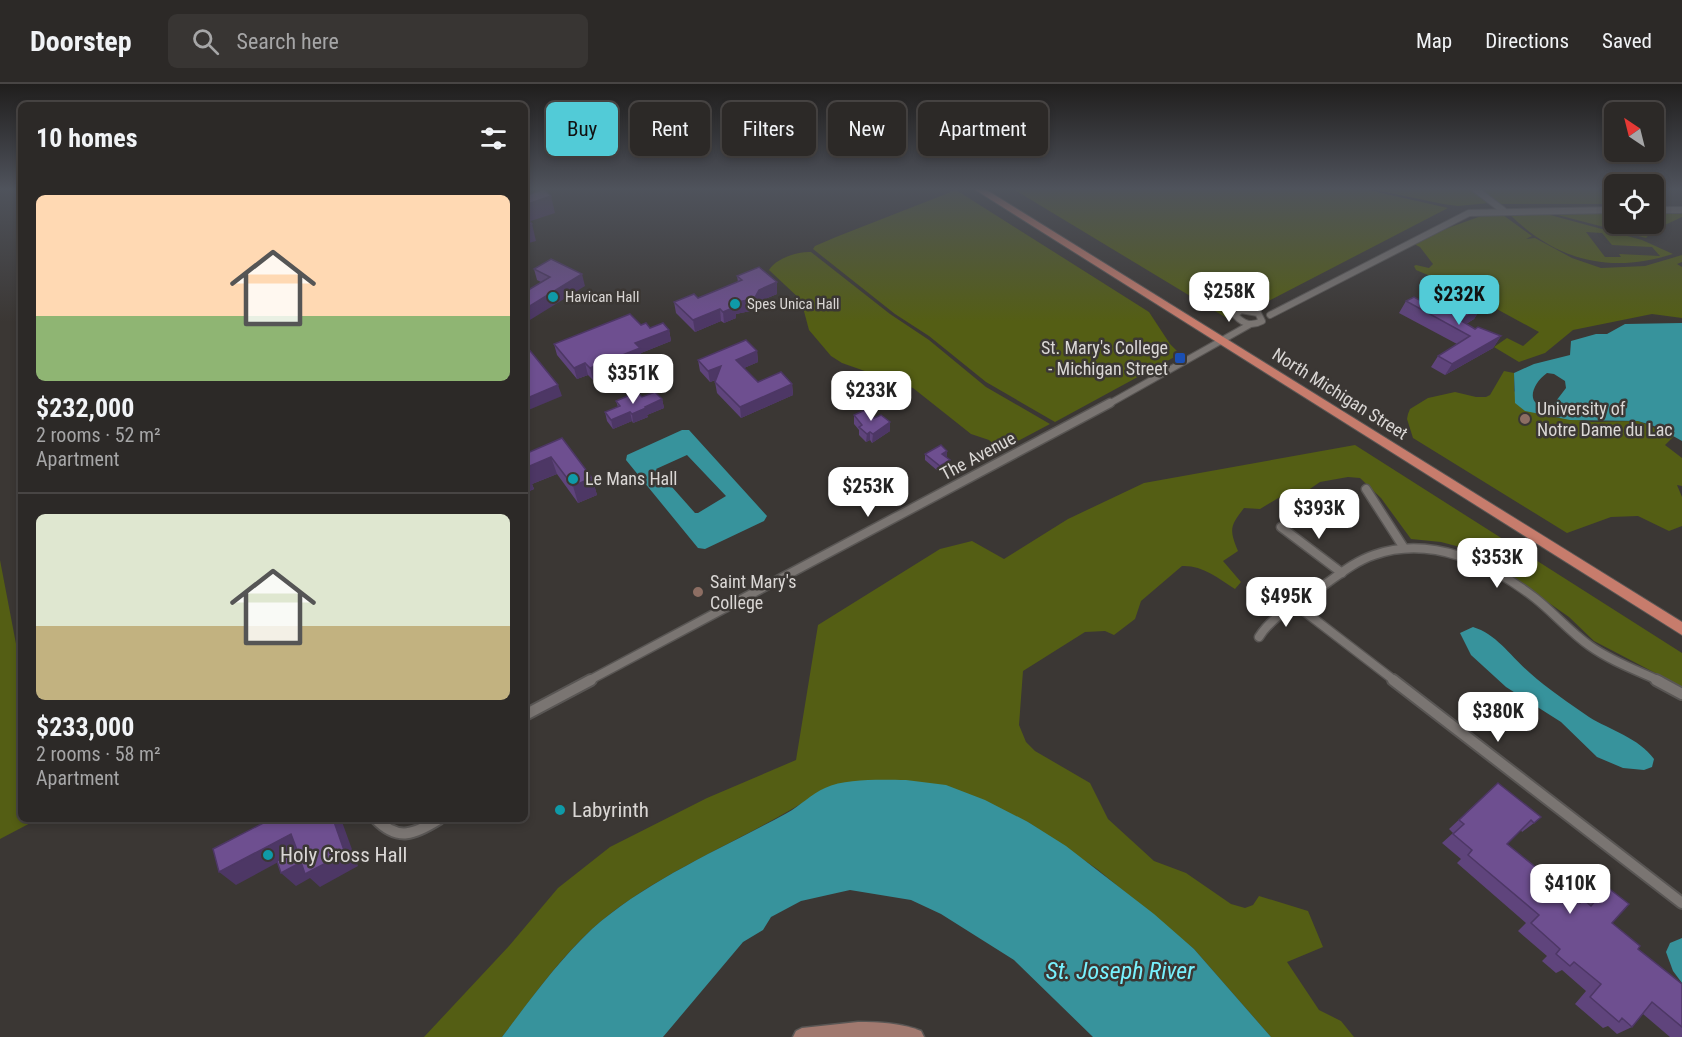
<!DOCTYPE html>
<html lang="en">
<head>
<meta charset="utf-8">
<style>
	body { margin:0; font-family:"Roboto Condensed",sans-serif; background:#383533; color:#f1f3f6; height:100vh; display:flex; flex-direction:column; font-size:22px; white-space:nowrap }
	* { box-sizing:border-box; margin:0 }
	p { font-size:20px; color:#a6a6a7 }
	.icon { flex:none; width:33px; height:33px; fill:none; stroke:currentColor; stroke-width:2; stroke-linecap:round; stroke-linejoin:round }
	.map { position:relative; flex:1; overflow:hidden }
	.details { position:absolute; left:18px; top:18px; width:510px; height:720px; display:flex; flex-direction:column; background:#2c2927; border-radius:9px; box-shadow:0 3px 9px #0003,0 0 0 2px #484544 }
	.details>* { flex:none }
	.top-card { position:absolute; left:546px; top:18px; width:570px; height:54px; display:flex; gap:12px }
	.needle { width:39px; rotate:325deg }
	.controls { position:absolute; left:1604px; top:18px; display:grid; gap:12px }
	.controls a { display:grid; place-items:center; width:60px; height:60px; border-radius:9px; background:#2c2927; box-shadow:0 3px 9px #0003,0 0 0 2px #484544; font-size:30px }
	.price { position:absolute; translate:-50% -51px; padding:0 14px; border-radius:12px; background:#fff; color:#222; font-size:20px; line-height:39px; filter:drop-shadow(0 2px 3px #0008) }
	.price::after { content:''; position:absolute; left:50%; top:36px; width:18px; height:14px; margin-left:-9px; background:inherit; clip-path:polygon(0 0,100% 0,50% 100%) }
	.price.current { background:#52cbd7; color:#111 }
	ul { padding:0; list-style:none }
	li { display:grid; align-content:center; gap:12px; height:318px; padding:0 18px }
	li+li { border-top:2px solid #484544 }
	li span { display:grid; place-items:center; height:186px; border-radius:9px; color:#555 }
	li>.icon { margin-inline-start:auto }
	span .icon { width:108px; height:108px; fill:#fffc; stroke-width:1 }
	li b { font-size:26px }
	h2 { display:flex; justify-content:space-between; align-items:center; height:72px; padding:0 18px; font-size:26px }
	.tag { padding:0 21px; border-radius:9px; background:#2c2927; box-shadow:0 3px 9px #0003,0 0 0 2px #484544; font-size:21px; line-height:54px }
	.tag.current { background:#52cbd7; color:#111 }
	header { display:flex; align-items:center; gap:36px; box-sizing:border-box; height:84px; padding:0 30px; background:#2c2927; border-bottom:2px solid #484544 }
	header strong { font-size:28px }
	nav { display:flex; gap:33px; margin-inline-start:auto; font-size:21px }
	.search { width:420px; height:54px; background:#383533; display:flex; align-items:center; gap:15px; box-sizing:border-box; padding:0 21px; border-radius:9px; color:#a6a6a7; font-size:22px }
	.map>svg:first-child { display:block }
	.green { fill:#545e14; fill-rule:evenodd }
	.water { fill:#37939c; fill-rule:evenodd }
	.lines { fill:none; stroke-linecap:round; stroke-linejoin:round }
	.street-far2-casing { stroke:#595654; stroke-width:8 }
	.street-far1-casing { stroke:#595654; stroke-width:11 }
	.street-casing { stroke:#595654; stroke-width:14 }
	.secondary-casing { stroke:#595654; stroke-width:3 }
	.primary-casing { stroke:#595654; stroke-width:2 }
	.street-far2 { stroke:#7a7572; stroke-width:6 }
	.street-far1 { stroke:#7a7572; stroke-width:8 }
	.street { stroke:#7a7572; stroke-width:10 }
	.secondary { fill:#a1796f; fill-rule:evenodd }
	.primary { fill:#c77c6c; fill-rule:evenodd }
	.wall { fill:#5f447c }
	.shaded-wall { fill:#4d3765 }
	.building { fill:#6e4f90; stroke:#4d3765; stroke-width:1.5 }
	.culture-dot { fill:#0f9aa8; stroke:#3b3734; stroke-width:2 }
	.transit-dot { fill:#1a4fb4; stroke:#3b3734; stroke-width:2 }
	.education-dot { fill:#8d6e63; stroke:#3b3734; stroke-width:2 }
	.labels { text-anchor:middle; stroke-width:5; stroke-linejoin:round; paint-order:stroke }
	.far-poi-label { font-size:15px; fill:#dad7d5; stroke:#3b3734; text-anchor:start }
	.poi-label { font-size:18px; fill:#dad7d5; stroke:#3b3734; text-anchor:start }
	.street-label { font-size:18px; fill:#dad7d5; stroke:#3b3734 }
	.near-poi-label { font-size:21px; fill:#dad7d5; stroke:#3b3734; text-anchor:start }
	.near-water-label { font-size:24px; font-style:italic; fill:#78f1fd; stroke:#3b3734 }
</style>
</head>
<body>
<header>
<strong>Doorstep</strong>
<div class="search"><svg class="icon" aria-label="search" viewBox="0 0 24 24"><circle cx="10" cy="10" r="6"/><path d="M15 15l6 6"/></svg>Search here</div>
<nav><a>Map</a><a>Directions</a><a>Saved</a></nav>
</header>
<div class="map">
<svg width="1682" height="953" viewBox="0 0 1682 953">
	<rect width="100%" height="100%" fill="#3b3734"/>
	<g class="green">
		<path d="M1013,105H1364L1448,124L1257,223H1236L1228,230L1230,236Z"/>
		<path d="M1371,105H1470L1489,119L1458,122L1443,120Z"/>
		<path d="M1480,105H1614V120H1500Z"/>
		<path d="M956,106L1149,228L1170,260L1180,270L1055,338L986,298L929,252L895,230L813,165L815,162L836,153Z"/>
		<path d="M1614,128V140H1653V128H1682V133L1652,147L1646,154L1554,130Z"/>
		<path d="M1543,129L1642,156L1673,170C1610,190 1557,177 1509,130ZM1586,148L1602,149L1612,161L1652,163L1660,172L1619,170L1621,173H1605Z"/>
		<path d="M1484,131H1503L1532,152L1526,155L1535,154L1572,174L1601,184L1645,182L1682,171V178L1677,180L1682,183V234L1652,230L1573,246L1545,269L1519,278L1494,263L1507,254L1523,262L1539,248L1493,223L1476,210L1451,197H1442L1416,186L1414,182L1416,181L1429,184L1433,180L1420,163L1414,160L1437,148Z"/>
		<path d="M811,168L890,230L929,256L986,303L1050,340L995,369L991,366L996,362L989,356L971,350L913,304L842,279L831,272L809,246L801,216L769,186C775,175 798,167 811,168Z"/>
		<path d="M1504,287L1514,289V307L1541,331L1592,338L1638,337L1674,352L1665,361L1682,374V402L1677,401L1682,413V442L1669,447L1638,432L1611,433L1567,449L1413,354L1407,335L1408,330L1410,325L1428,314L1455,308L1476,313H1486L1490,311Z"/>
		<path d="M1355,361L1682,569V603L1594,557L1569,533L1475,467L1441,458L1411,455L1381,414L1360,394L1348,393L1320,398L1304,409L1285,410L1260,425L1244,424C1230,442 1229,445 1238,467L1223,477L1241,498L1235,505C1218,494 1202,481 1182,482L1141,517L1135,535L1114,551L1105,547L1085,548L1023,587L1019,641L1026,658L1035,667L1090,699L1108,735L1154,777L1186,789L1231,820L1245,824L1253,821L1259,812L1308,827L1323,863L1287,878L1319,926L1341,937L1354,953H1271L1194,865L1097,785L1028,738L826,704C752,754 659,785 592,845C558,876 530,917 502,953H424L509,862L558,804L610,763L707,714L796,676L818,541L940,465L972,457L1004,475L1068,435L1144,399Z"/>
		<path d="M0,476L21,586V735H38L0,755Z"/>
	</g>
	<g class="water">
		<path d="M1682,239V357L1657,343L1638,337L1570,336L1525,327L1515,319L1514,289L1534,280L1570,271L1571,257L1596,250H1607L1625,240ZM1547,289L1554,290L1565,297L1566,304L1553,321C1524,326 1530,301 1547,289Z"/>
		<path d="M682,346H689L767,432L764,437L705,465L698,464L626,376L627,371ZM687,371L726,412L698,429H695L656,385Z"/>
		<path d="M1473,543C1497,550 1512,574 1530,589C1548,605 1569,619 1589,633C1610,646 1639,654 1654,675L1652,683L1644,686L1623,684L1597,673L1561,638L1506,603L1471,571L1460,549Z"/>
		<path d="M906,696L946,701L985,716L1028,738L1066,762L1154,830L1194,865L1271,953H1093L1014,876L941,830L911,816L850,806L801,817L771,833L763,846L743,858L663,953H502C530,916 558,877 592,845C647,796 723,764 787,729C800,722 811,710 825,704C847,694 882,696 906,696Z"/>
		<path d="M1682,854V899L1673,887L1666,868L1670,859Z"/>
	</g>
	<g class="lines">
		<defs>
			<g id="street-far2">
				<path d="M1475,105L1504,127"/>
				<path d="M1653,126H1682"/>
				<path d="M1241,226L1258,229L1262,237C1251,243 1243,240 1235,231Z"/>
				<path d="M1270,231L1469,129L1614,126"/>
				<path d="M1107,321L1249,241"/>
			</g>
			<g id="street-far1">
				<path d="M1366,405L1404,464"/>
				<path d="M1281,443L1342,489"/>
				<path d="M1296,521L1395,597"/>
				<path d="M1259,553C1275,528 1304,516 1327,499C1341,489 1356,477 1374,471C1431,451 1490,479 1535,514C1554,529 1570,548 1590,562C1611,577 1636,586 1660,597"/>
				<path d="M588,597L1110,319"/>
			</g>
			<g id="street">
				<path d="M1393,596L1682,819"/>
				<path d="M1656,596L1682,610"/>
				<path d="M525,631L591,596"/>
				<path d="M376,735C398,758 415,750 439,735"/>
			</g>
			<path id="secondary" d="M858,938C879,938 902,939 921,947L924,953H793L796,947L802,944Z"/>
			<path id="primary" d="M974,105H985L1682,538V551Z"/>
		</defs>
		<use href="#street-far2" class="street-far2-casing"/>
		<use href="#street-far1" class="street-far1-casing"/>
		<use href="#street" class="street-casing"/>
		<use href="#secondary" class="secondary-casing"/>
		<use href="#primary" class="primary-casing"/>
		<use href="#street-far2" class="street-far2"/>
		<use href="#street-far1" class="street-far1"/>
		<use href="#street" class="street"/>
		<use href="#secondary" class="secondary"/>
		<use href="#primary" class="primary"/>
	</g>
	<g class="wall">
		<path d="M534,185L585,202L541,198L537,196Z"/>
		<path d="M737,192L777,198V210L760,217L755,226L736,230V234L724,239L721,237L695,248L676,229L674,218L698,214L738,198Z"/>
		<path d="M1448,216L1481,224L1474,235L1466,240L1475,245L1501,252L1493,264L1445,291L1431,283L1438,272L1457,260L1399,229L1406,217L1440,227L1443,225Z"/>
		<path d="M641,241L650,244L669,246L671,257L641,269L642,276L593,296L588,291L577,295L557,271L554,260Z"/>
		<path d="M757,267L758,278L744,284L758,298L792,300L793,311L741,334L717,309L715,298L716,296L710,298L700,287L698,276Z"/>
		<path d="M642,313L662,315L664,324L647,331L648,333L633,339L632,337L613,345L607,337L605,328L618,323L616,317Z"/>
		<path d="M854,331L874,334L890,338V347L872,359L870,356L866,358L859,351V346L854,340Z"/>
		<path d="M562,354L592,394L597,411L578,419L557,390L532,400L534,405L525,409Z"/>
		<path d="M925,370L947,372L946,373L950,376L949,382L939,388L925,376Z"/>
		<path d="M1498,699L1534,739L1522,748L1521,746L1507,760L1578,818L1583,815L1587,819L1594,812L1607,803L1612,839L1638,865L1682,900V953H1670L1643,930L1632,943L1617,950L1608,942L1603,944L1575,920L1586,907L1562,886L1556,889L1542,877L1547,872L1518,847L1526,839L1457,779L1461,775L1442,759L1453,749L1449,745Z"/>
	</g>
	<g class="shaded-wall">
		<path d="M551,112L555,129L525,139V121Z"/>
		<path d="M532,140L536,157L525,160V142Z"/>
		<path d="M582,190L585,202L525,239V225Z"/>
		<path d="M777,198V210L760,217L755,226L736,230V234L724,239L723,228L731,219L759,206Z"/>
		<path d="M1481,224L1474,235L1457,245L1460,236Z"/>
		<path d="M720,225L721,237L695,248L693,236Z"/>
		<path d="M669,246L671,257L641,269L642,276L593,296L590,284L635,259Z"/>
		<path d="M1501,252L1493,264L1445,291L1452,280Z"/>
		<path d="M757,267L758,278L737,287L736,276Z"/>
		<path d="M585,279L588,291L577,295L574,284Z"/>
		<path d="M721,282L722,293L710,298L708,287Z"/>
		<path d="M792,300L793,311L741,334L740,323Z"/>
		<path d="M558,301L562,312L526,327L525,323V315Z"/>
		<path d="M662,315L664,324L647,331L648,333L633,339L632,330L645,323Z"/>
		<path d="M630,328L632,337L613,345L611,336Z"/>
		<path d="M890,338V347L872,359L873,350Z"/>
		<path d="M870,348V356L866,358L867,350Z"/>
		<path d="M947,367V372L941,376L942,370Z"/>
		<path d="M551,373L557,390L532,400L534,405L525,409V384Z"/>
		<path d="M950,376L949,382L939,388L940,382Z"/>
		<path d="M592,394L597,411L578,419L573,402Z"/>
		<path d="M333,735H341L358,782L320,803L310,794L296,802L281,789Z"/>
		<path d="M291,750L306,763L236,801L219,788Z"/>
	</g>
	<g class="building">
		<path d="M544,105L551,112L525,121V112Z"/>
		<path d="M525,133L532,140L525,142Z"/>
		<path d="M551,175L582,190L525,225V208L550,193L534,185Z"/>
		<path d="M759,183L777,198L759,206L754,215L731,219L735,223L723,228L720,225L693,236L674,218L694,210L698,214L742,196L737,192Z"/>
		<path d="M1457,211L1473,215L1481,224L1460,236L1475,245L1478,243L1501,252L1452,280L1438,272L1470,252L1406,217L1414,213L1440,227L1451,220L1448,216Z"/>
		<path d="M630,230L641,241L646,239L650,244L663,239L669,246L635,259L640,264L590,284L585,279L574,284L554,260Z"/>
		<path d="M746,256L757,267L736,276L758,298L781,288L792,300L740,323L715,298L721,282L708,287L698,276Z"/>
		<path d="M527,263L558,301L525,315V264Z"/>
		<path d="M637,308L642,313L655,308L662,315L645,323L646,324L632,330L630,328L611,336L605,328L620,322L616,317Z"/>
		<path d="M865,326L874,334L881,331L890,338L873,350L870,348L867,350L859,343L862,341L854,331Z"/>
		<path d="M562,354L592,394L573,402L551,373L525,384V370Z"/>
		<path d="M941,361L947,367L942,370L950,376L940,382L925,370Z"/>
		<path d="M1498,699L1541,733L1534,739L1531,736L1507,760L1580,819L1583,815L1591,822L1607,803L1629,820L1612,839L1640,862L1638,865L1682,900V943L1652,918L1632,943L1622,934L1619,938L1590,913L1601,900L1574,878L1570,882L1556,870L1560,865L1531,839L1539,831L1468,771L1472,766L1453,750L1464,740L1459,736Z"/>
		<path d="M271,735H333L345,769L305,790L301,778L281,789L277,777L297,766L291,750L219,788L213,765Z"/>
	</g>
	<linearGradient id="sky" x2="0" y2="1"><stop stop-color="#201e1d"/><stop offset="0.44" stop-color="#4f535c"/><stop offset="1" stop-color="#4f535c" stop-opacity="0"/></linearGradient>
	<rect width="1682" height="238" fill="url(#sky)"/>
	<g class="culture-dot">
		<circle cx="553" cy="213" r="6"/>
		<circle cx="735" cy="220" r="6"/>
		<circle cx="573" cy="395" r="6"/>
		<circle cx="560" cy="726" r="6"/>
		<circle cx="268" cy="771" r="6"/>
	</g>
	<rect class="transit-dot" x="1174" y="268" width="12" height="12" rx="3"/>
	<g class="education-dot">
		<circle cx="1525" cy="335" r="6"/>
		<circle cx="698" cy="508" r="6"/>
	</g>
	<g class="labels">
		<g class="far-poi-label">
			<text x="565" y="218">Havican Hall</text>
			<text x="747" y="225">Spes Unica Hall</text>
		</g>
		<g class="poi-label">
			<text x="1168" y="270" text-anchor="end">St. Mary's College<tspan x="1168" dy="21">- Michigan Street</tspan></text>
			<text x="1537" y="331">University of<tspan x="1537" dy="21">Notre Dame du Lac</tspan></text>
			<text x="585" y="401">Le Mans Hall</text>
			<text x="710" y="504">Saint Mary's<tspan x="710" dy="21">College</tspan></text>
		</g>
		<g class="street-label">
			<text transform="translate(1340 310) rotate(32)" y="6">North Michigan Street</text>
			<text transform="translate(978 372) rotate(-28)" y="6">The Avenue</text>
		</g>
		<g class="near-poi-label">
			<text x="572" y="733">Labyrinth</text>
			<text x="280" y="778">Holy Cross Hall</text>
		</g>
		<g class="near-water-label">
			<text x="1120" y="895">St. Joseph River</text>
		</g>
	</g>
</svg>
<div class="controls">
<a><svg class="needle" viewBox="-14 -14 28 28"><path d="M0-13l5 13h-10z" fill="#e53935"/><path d="M0 13l5-13h-10z" fill="#a6a6a7"/></svg></a>
<a><svg class="icon" aria-label="locate" viewBox="0 0 24 24"><circle cx="12" cy="12" r="6"/><path d="M12 2v4M12 18v4M2 12h4M18 12h4"/></svg></a>
</div>
<b class="price" style="left:1229px;top:239px">$258K</b>
<b class="price current" style="left:1459px;top:242px">$232K</b>
<b class="price" style="left:633px;top:321px">$351K</b>
<b class="price" style="left:871px;top:338px">$233K</b>
<b class="price" style="left:868px;top:434px">$253K</b>
<b class="price" style="left:1319px;top:456px">$393K</b>
<b class="price" style="left:1497px;top:505px">$353K</b>
<b class="price" style="left:1286px;top:544px">$495K</b>
<b class="price" style="left:1498px;top:659px">$380K</b>
<b class="price" style="left:1570px;top:831px">$410K</b>
<div class="top-card">
<a class="tag current">Buy</a>
<a class="tag">Rent</a>
<a class="tag">Filters</a>
<a class="tag">New</a>
<a class="tag">Apartment</a>
</div>
<section class="details">
<h2>10 homes<svg class="icon" aria-label="filters" viewBox="0 0 24 24"><path d="M4 7h16M4 17h16"/><circle cx="9" cy="7" r="2"/><circle cx="15" cy="17" r="2"/></svg></h2>
<ul>
<li><span style="background:linear-gradient(#ffd9b3 65%,#8fb573 0)"><svg class="icon" aria-label="home" viewBox="0 0 24 24"><path d="M3 11l9-7 9 7M6 9v11h12V9"/></svg></span><div><b>$232,000</b><p>2 rooms · 52 m²</p><p>Apartment</p></div></li>
<li><span style="background:linear-gradient(#dfe7d0 60%,#c2b280 0)"><svg class="icon" aria-label="home" viewBox="0 0 24 24"><path d="M3 11l9-7 9 7M6 9v11h12V9"/></svg></span><div><b>$233,000</b><p>2 rooms · 58 m²</p><p>Apartment</p></div></li>
</ul>
</section>
</div>
</body>
</html>
